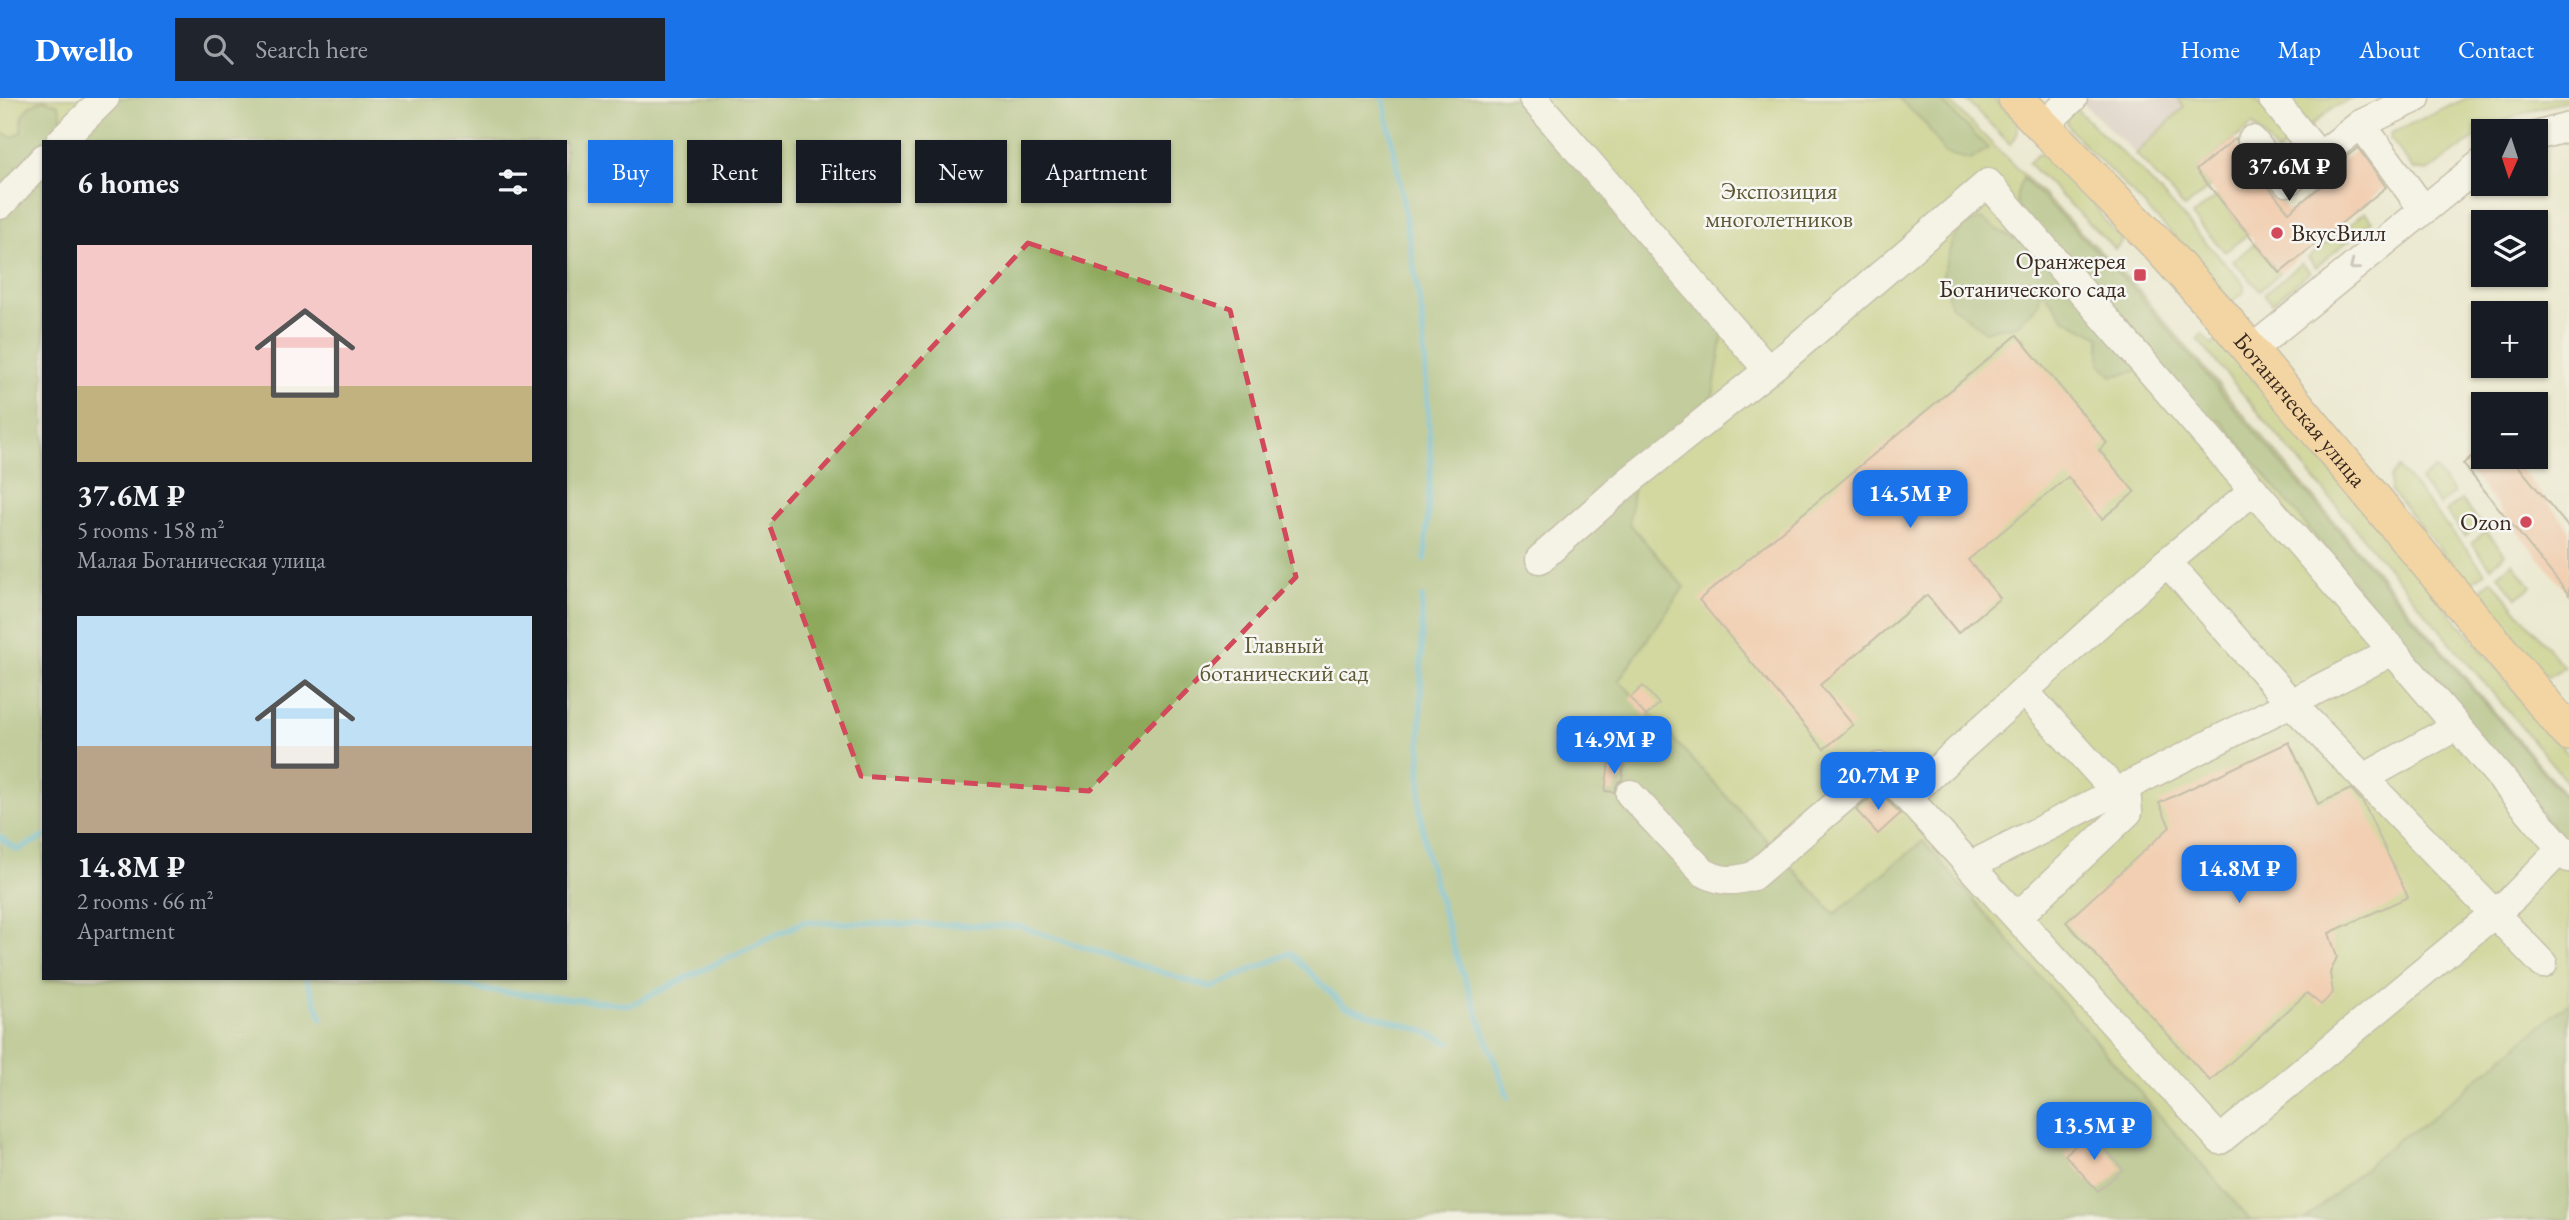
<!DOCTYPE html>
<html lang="en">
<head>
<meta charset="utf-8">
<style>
	body { margin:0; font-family:"EB Garamond",serif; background:#20242c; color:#f1f3f6; height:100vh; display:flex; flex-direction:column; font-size:26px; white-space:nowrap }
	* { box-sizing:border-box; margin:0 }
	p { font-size:23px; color:#9ea1a6 }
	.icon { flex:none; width:38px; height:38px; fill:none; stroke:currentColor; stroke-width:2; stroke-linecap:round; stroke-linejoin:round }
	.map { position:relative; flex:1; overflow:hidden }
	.panel { position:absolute; left:42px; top:42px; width:525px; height:840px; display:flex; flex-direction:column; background:#171b24; border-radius:0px; box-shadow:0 2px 5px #0004 }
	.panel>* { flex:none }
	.top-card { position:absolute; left:588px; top:42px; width:665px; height:63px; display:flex; gap:14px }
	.needle { width:46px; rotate:183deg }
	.controls { position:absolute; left:2471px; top:21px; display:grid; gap:14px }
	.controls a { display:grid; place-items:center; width:77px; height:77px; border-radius:0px; background:#171b24; box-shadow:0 2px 5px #0004; font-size:35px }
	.price { position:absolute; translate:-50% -60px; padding:0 16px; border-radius:14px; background:#1a73e8; color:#fff; font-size:23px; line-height:46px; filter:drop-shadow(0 2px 4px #0008) }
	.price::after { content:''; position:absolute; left:50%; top:42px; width:21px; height:16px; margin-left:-10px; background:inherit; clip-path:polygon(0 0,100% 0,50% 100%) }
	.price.current { background:#222; color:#fff }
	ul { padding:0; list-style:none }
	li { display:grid; align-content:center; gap:14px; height:371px; padding:0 35px }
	li span { display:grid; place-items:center; height:217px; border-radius:0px; color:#555 }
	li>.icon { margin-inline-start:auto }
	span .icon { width:126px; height:126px; fill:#fffc; stroke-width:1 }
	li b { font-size:30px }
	h2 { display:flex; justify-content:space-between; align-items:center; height:84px; padding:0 35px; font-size:30px }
	.pill { padding:0 24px; border-radius:0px; background:#171b24; box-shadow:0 2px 5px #0004; font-size:24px; line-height:63px }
	.pill.current { background:#1a73e8; color:#fff }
	header { display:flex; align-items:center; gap:42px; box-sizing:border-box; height:98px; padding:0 35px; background:#1a73e8; color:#fff }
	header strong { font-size:33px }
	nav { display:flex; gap:38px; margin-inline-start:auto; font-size:24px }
	.search { width:490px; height:63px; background:#20242c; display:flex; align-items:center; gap:18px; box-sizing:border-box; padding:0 24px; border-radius:0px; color:#9ea1a6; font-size:26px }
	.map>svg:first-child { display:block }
	.industrial { fill:#d2bec3 }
	.green { fill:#b3c366; stroke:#777642; stroke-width:2; fill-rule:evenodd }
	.forest { fill:#8ea95b; stroke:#646a3c; stroke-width:2 }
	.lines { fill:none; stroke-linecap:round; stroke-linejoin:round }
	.stream { stroke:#44a9c4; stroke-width:6 }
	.building { fill:#f8af8c }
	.minor-casing { stroke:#948a78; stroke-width:31 }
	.major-casing { stroke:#948a78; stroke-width:38 }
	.minor { stroke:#fff; stroke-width:28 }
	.major { stroke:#fbbd6e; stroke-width:35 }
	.oneway { stroke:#a79f9a }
	.marked { fill:none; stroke:#d1495b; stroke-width:5; stroke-dasharray:14 9; stroke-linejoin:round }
	.poi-dot { fill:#d1495b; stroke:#f6f6f2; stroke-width:2.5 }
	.labels { text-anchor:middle; stroke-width:5; stroke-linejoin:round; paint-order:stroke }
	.park-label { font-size:24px; fill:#5f5834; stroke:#f6f6f2 }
	.poi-label { font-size:24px; fill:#3b2a1e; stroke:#f6f6f2; text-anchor:end }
	.street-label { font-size:24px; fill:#3b2a1e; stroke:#f6f6f2 }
</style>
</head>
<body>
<header>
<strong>Dwello</strong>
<div class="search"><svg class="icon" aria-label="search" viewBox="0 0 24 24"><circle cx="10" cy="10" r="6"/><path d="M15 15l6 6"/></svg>Search here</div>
<nav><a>Home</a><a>Map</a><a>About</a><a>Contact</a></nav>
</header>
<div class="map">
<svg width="2569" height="1122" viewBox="0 0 2569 1122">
	<rect width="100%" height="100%" fill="#f6f6f2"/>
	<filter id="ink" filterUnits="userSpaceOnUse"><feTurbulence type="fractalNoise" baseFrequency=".0143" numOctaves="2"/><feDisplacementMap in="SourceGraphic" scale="14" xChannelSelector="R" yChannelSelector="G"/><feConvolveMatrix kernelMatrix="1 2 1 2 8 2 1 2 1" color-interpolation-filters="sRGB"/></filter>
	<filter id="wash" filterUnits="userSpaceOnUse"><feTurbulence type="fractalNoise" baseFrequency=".00686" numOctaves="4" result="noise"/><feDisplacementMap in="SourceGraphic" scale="28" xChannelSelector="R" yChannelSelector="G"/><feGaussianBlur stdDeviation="1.57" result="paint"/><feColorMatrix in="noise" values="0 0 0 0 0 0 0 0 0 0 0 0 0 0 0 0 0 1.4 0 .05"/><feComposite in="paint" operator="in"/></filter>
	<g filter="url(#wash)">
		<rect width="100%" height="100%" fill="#ece9d2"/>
		<path class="industrial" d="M2077,0H2194L2136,56Z"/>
		<g class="green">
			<path d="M0,0H1946L2136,189L2569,702V1122H0ZM44,44H565V880H44Z"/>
			<path d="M1964,0H1993C2008,15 2030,26 2010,46Z"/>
			<path d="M2176,0H2254L2295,40L2277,55L2253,26L2197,72L2210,89L2185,110L2136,56L2184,9Z"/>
			<path d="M2284,0H2354L2332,10L2308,30Z"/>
			<path d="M2467,0H2569V3L2541,9L2493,27L2431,71L2426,73L2414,71L2390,40L2391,35Z"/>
			<path d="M2074,9L2141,73L2244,186V194L2231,205L2173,137L2071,33L2066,23Z"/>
			<path d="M2047,55L2086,94L2105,123L2123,143L2115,151L2028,65L2038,56Z"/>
			<path d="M2217,98L2248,136L2225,154L2192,118Z"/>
			<path d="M2365,114L2372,123L2316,169L2308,160Z"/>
			<path d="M2255,145L2280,175L2260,192L2233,163Z"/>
			<path d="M2302,165L2310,174L2272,205L2264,196Z"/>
			<path d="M2202,236L2212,247L2220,240L2569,657V686L2197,241Z"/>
			<path d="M2399,370L2485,474L2469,486L2391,393L2390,380Z"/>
			<path d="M2434,371L2454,395L2440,407L2420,383Z"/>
			<path d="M2461,402L2480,425L2465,438L2446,414Z"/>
			<path d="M2486,433L2505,456L2491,469L2471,445Z"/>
			<path d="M2513,465L2531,488L2517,500L2498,477Z"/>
			<path d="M2492,482L2564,569L2548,579L2544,576L2476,495Z"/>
		</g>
		<g class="forest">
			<path d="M112,0H1535L1724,230L1713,297L1648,359L1634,385L1629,425L1684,489L1619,582L1835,816L1923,743L2250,1122H0V119L44,62V880H565V44H62Z"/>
			<path d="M1898,0H1938L1988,50L1971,62L1944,55L1925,25Z"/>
			<path d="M44,2L58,6C64,20 62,31 55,44H44V60L17,68V78L0,94V35L13,39L21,34C21,15 26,6 44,2Z"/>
			<path d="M2023,80L2131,188L2569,705V748L2220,322L2195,321L2138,273L2112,278L2100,265V239L2065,221L2040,189L2039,206L2017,227L1984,233L1950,206L1943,175L1953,141L1964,127L1981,121L2013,141L2026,123C2015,105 2013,100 2023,80Z"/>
			<path d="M2569,904V1122H2305L2399,1040L2419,1030Z"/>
		</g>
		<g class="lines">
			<g class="stream">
				<path d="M1383,0L1397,67L1422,218L1431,365L1425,461"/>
				<path d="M1422,499L1420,711L1427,759L1456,857L1508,999"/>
				<path d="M0,739L17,752L44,739"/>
				<path d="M306,880L322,921"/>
				<path d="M435,880L484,892L630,907L803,824L1018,828L1211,890L1290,855L1344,908L1421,932L1450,945"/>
			</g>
		</g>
		<g id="blocks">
			<g class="building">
				<path d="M2236,40L2239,53L2289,114L2342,71L2338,65L2358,50L2386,89L2280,175L2196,72Z"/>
				<path d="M2017,237L2107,345L2099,352L2135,394L2102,421L2068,379L1968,462L2000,500L1958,535L1927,497L1820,587L1853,627L1824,651L1699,502Z"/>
				<path d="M2483,349V359H2511L2569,430V497L2463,366Z"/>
				<path d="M1643,588L1659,606L1646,618L1630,600Z"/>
				<path d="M2289,644L2318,706L2351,691L2363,704L2408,799L2329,835L2337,859L2330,875L2333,895L2321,907L2307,895L2210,983L2066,824L2170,729L2159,705Z"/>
				<path d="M1609,664L1624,665L1622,682L1618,684L1614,694L1605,693Z"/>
				<path d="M1879,692L1900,716L1878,736L1856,712Z"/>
				<path d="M2090,1034L2123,1071L2098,1093L2065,1057Z"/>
			</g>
		</g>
	</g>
	<g filter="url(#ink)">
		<use href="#blocks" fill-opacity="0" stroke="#948a78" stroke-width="2"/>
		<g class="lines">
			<defs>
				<g id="minor">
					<path d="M1533,0L1768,272"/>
					<path d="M2272,0L2319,58"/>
					<path d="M2416,0L2361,26L2423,111"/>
					<path d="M2043,28L2073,0"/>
					<path d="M2536,38L2569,29"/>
					<path d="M2252,42L2287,84L2361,26"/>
					<path d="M60,44L105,0"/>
					<path d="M0,107L44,60"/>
					<path d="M2251,252L2483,64"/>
					<path d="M1540,461L1629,383L1790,255L1988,85L2393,553L2569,760"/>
					<path d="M2167,464L2292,606L2543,866"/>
					<path d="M2393,553L1970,768L2220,1042L2513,800L2561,751"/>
					<path d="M2364,680L2457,628"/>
					<path d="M2117,695L2024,593L2167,464L2254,392"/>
					<path d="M1630,696L1703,774C1721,784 1733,784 1753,778L1880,669L1907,699L2024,593"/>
					<path d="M1907,699L1970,768"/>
					<path d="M2017,819L2128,714L2126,691"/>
				</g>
				<g id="major">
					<path id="s1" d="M2016,0L2160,149L2221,217L2569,635"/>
				</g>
			</defs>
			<use href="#minor" class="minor-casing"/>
			<use href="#major" class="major-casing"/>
			<use href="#minor" class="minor"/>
			<use href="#major" class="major"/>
		</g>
		<defs><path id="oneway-chevron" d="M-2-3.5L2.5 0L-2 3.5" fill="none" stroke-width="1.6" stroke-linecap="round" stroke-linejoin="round" transform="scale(1.75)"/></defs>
		<use class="oneway" href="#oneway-chevron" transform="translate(2354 168) rotate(141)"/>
	</g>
	<path d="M0 0H2569V1122H0ZM1028,145L1230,212L1296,479L1089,693L861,678L769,426Z" fill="#ece9d2" fill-opacity=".55" fill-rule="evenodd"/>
	<path class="marked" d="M1028,145L1230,212L1296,479L1089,693L861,678L769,426Z"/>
	<g class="poi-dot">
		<circle cx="2277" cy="135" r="7"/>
		<rect x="2133" y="170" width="14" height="14" rx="3.5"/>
		<circle cx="2526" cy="424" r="7"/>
	</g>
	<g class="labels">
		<g class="park-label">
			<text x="1779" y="101">Экспозиция<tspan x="1779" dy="28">многолетников</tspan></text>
			<text x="1284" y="555">Главный<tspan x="1284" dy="28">ботанический сад</tspan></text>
		</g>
		<g class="poi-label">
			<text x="2291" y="143" text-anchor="start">ВкусВилл</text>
			<text x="2126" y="171">Оранжерея<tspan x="2126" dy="28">Ботанического сада</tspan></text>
			<text x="2512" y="432">Ozon</text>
		</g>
		<g class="street-label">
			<text dy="8" stroke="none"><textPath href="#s1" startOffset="422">Ботаническая улица</textPath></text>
		</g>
	</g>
</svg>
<div class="controls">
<a><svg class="needle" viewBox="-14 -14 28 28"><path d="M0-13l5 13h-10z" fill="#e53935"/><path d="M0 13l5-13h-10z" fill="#9ea1a6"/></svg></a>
<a><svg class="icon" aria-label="layers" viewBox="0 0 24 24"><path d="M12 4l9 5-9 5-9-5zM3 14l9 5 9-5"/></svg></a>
<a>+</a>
<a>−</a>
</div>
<b class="price current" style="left:2289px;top:105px">37.6M ₽</b>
<b class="price" style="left:1910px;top:432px">14.5M ₽</b>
<b class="price" style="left:1614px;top:678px">14.9M ₽</b>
<b class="price" style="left:1878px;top:714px">20.7M ₽</b>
<b class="price" style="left:2239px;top:807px">14.8M ₽</b>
<b class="price" style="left:2094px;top:1064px">13.5M ₽</b>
<div class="top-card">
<a class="pill current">Buy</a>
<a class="pill">Rent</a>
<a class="pill">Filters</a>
<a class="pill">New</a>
<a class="pill">Apartment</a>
</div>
<section class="panel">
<h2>6 homes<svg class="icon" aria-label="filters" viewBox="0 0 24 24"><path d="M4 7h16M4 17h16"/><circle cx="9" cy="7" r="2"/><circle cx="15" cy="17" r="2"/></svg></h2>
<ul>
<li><span style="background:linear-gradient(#f6c9c9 65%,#c2b280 0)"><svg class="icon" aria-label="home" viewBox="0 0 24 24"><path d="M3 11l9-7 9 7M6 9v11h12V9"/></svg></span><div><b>37.6M ₽</b><p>5 rooms · 158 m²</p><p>Малая Ботаническая улица</p></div></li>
<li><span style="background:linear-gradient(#bfe0f5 60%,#b9a48a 0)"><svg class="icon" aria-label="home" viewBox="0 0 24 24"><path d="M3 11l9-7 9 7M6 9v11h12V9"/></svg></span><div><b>14.8M ₽</b><p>2 rooms · 66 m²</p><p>Apartment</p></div></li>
</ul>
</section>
</div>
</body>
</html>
